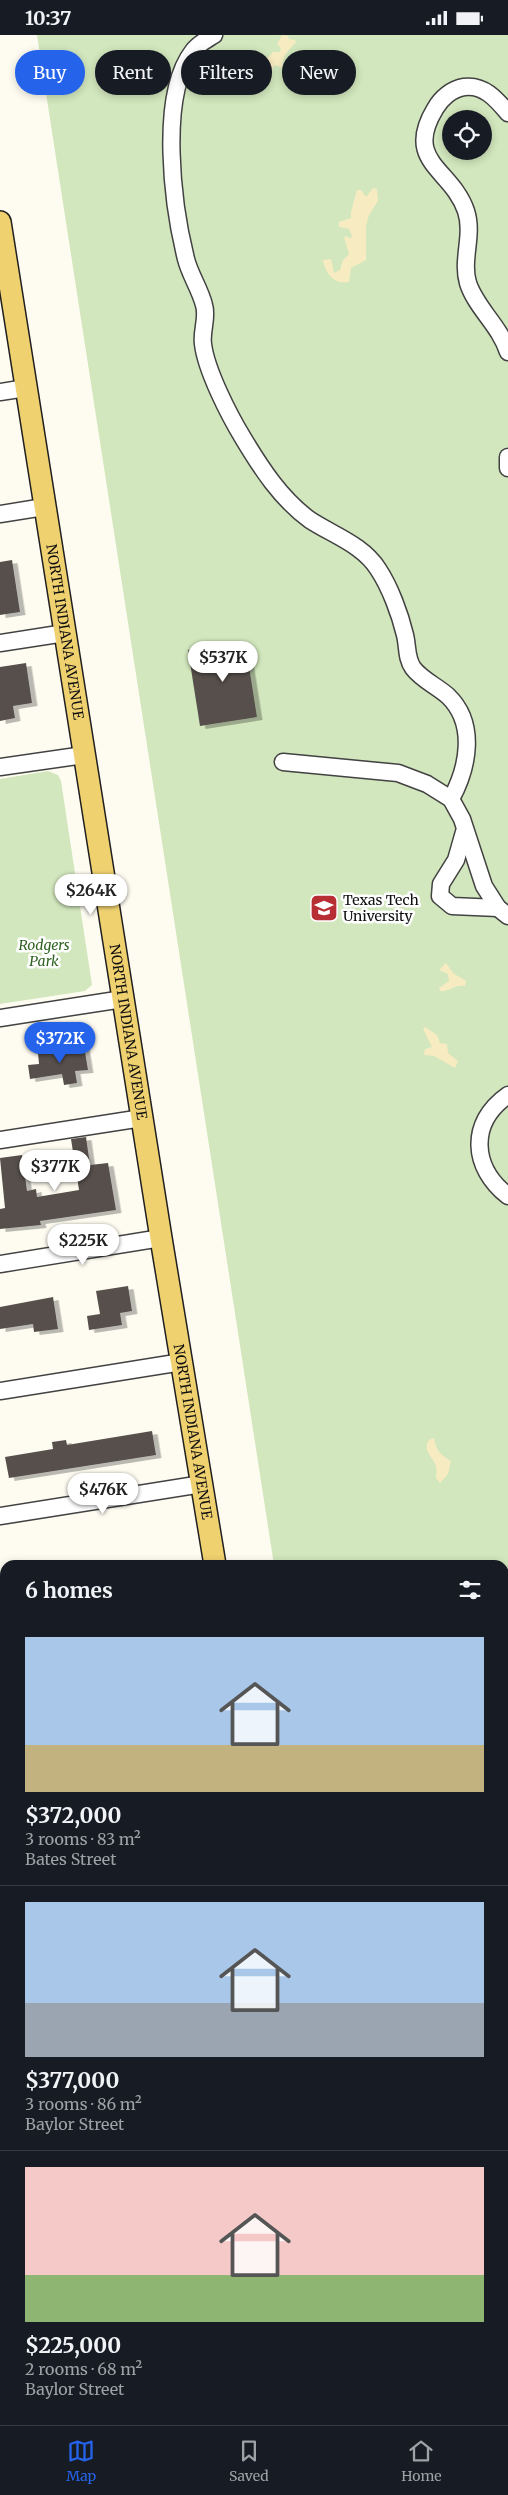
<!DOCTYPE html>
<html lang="en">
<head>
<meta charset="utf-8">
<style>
	body { margin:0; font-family:Merriweather,serif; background:#242831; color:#f1f3f6; height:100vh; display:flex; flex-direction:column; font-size:19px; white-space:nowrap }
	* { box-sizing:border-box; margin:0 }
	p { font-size:16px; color:#9ea1a6 }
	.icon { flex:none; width:28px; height:28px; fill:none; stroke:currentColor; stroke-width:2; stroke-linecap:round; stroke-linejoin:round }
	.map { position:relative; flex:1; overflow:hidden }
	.side { position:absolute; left:0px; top:1525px; width:509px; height:865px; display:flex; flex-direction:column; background:#171b24; border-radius:15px 15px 0 0; box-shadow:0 2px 8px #0003 }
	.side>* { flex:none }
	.guide { position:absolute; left:15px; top:15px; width:479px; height:45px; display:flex; gap:10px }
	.tools { position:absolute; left:442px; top:75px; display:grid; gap:10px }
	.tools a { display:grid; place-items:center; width:50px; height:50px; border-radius:50%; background:#171b24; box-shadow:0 2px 8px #0003; font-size:25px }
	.price { position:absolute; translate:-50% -42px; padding:0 11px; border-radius:18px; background:#fff; color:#222; font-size:16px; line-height:32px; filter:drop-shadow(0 1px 2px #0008) }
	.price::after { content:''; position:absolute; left:50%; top:30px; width:15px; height:11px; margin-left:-8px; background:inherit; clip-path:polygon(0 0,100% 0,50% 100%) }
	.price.current { background:#2563eb; color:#fff }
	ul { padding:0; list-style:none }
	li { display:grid; align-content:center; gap:10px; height:265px; padding:0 25px }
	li+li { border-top:1px solid #363941 }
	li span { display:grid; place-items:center; height:155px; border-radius:0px; color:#555 }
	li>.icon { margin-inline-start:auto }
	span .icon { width:90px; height:90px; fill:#fffc; stroke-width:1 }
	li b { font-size:21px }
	h2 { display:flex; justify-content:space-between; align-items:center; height:60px; padding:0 25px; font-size:21px }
	.chip { padding:0 18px; border-radius:22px; background:#171b24; box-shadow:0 2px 8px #0003; font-size:18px; line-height:45px }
	.chip.current { background:#2563eb; color:#fff }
	.status { display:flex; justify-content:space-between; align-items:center; height:35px; padding:0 25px; background:#171b24; direction:ltr }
	.status svg { height:14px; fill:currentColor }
	.tab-bar { display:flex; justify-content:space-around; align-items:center; height:70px; border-top:1px solid #363941; background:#171b24; font-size:14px; color:#9ea1a6 }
	.tab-bar a { display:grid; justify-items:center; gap:2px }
	.tab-bar .current { color:#2563eb }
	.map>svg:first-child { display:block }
	.green { fill:#d2e7bd; fill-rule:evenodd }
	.sand { fill:#f7ebc1 }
	.pitch { fill:#e3efce }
	.building { fill:#57504c; filter:url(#shadow) }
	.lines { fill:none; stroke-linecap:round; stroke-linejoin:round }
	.minor-casing { stroke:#424242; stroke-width:19 }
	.major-casing { stroke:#202020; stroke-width:24 }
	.minor { stroke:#fff; stroke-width:16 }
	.major { stroke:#f0d170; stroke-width:21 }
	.labels { text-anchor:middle; stroke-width:5; stroke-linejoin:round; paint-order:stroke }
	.street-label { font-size:14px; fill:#0f0f0f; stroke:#fff }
	.poi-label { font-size:14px; fill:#0f0f0f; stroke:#fff; text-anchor:start }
	.park-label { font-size:14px; font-style:italic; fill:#306322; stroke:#fff }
</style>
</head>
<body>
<div class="status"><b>10:37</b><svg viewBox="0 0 49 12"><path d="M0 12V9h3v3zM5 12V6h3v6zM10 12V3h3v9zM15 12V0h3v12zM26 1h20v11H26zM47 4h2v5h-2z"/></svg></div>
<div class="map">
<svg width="508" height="2390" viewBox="0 0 508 2390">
	<defs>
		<filter id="shadow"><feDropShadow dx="5.5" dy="3" stdDeviation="0" flood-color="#0004"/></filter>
	</defs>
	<rect width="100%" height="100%" fill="#fefcf1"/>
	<g class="green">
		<path d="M37,0H508V2390H407L406,2385H504V1530H274ZM451,84H484V116H451Z"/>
		<path d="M48,736L58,740L61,746L92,950L85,956L0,969V744Z"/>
	</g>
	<g class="sand">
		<path d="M282,0L288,1L289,4L295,5L296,7C289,15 282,21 282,33L276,30L273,32L271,45L265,51H259L257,41L260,33L257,25L269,22L273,17H280L281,13L277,9Z"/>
		<path d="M373,153L377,154L378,166L369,180L366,191V225L351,233L349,247C334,250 325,238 323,225L331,224L334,238L340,235L343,225L349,219L344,202L347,201L350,204L352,201L349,194L339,192V187L351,183V177L357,155H361L366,162Z"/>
		<path d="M446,928L453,938L466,946L465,951C455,949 449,957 440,956L439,953L449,946L448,939L439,935Z"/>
		<path d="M425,992L437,1000L440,1008L447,1009L448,1018L458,1026L455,1033L434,1021L424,1020L425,1014L432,1012L423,994Z"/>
		<path d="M434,1403C436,1415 440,1420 451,1426L448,1439L440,1448L436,1443C436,1440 437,1434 436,1431C433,1422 422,1415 429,1405Z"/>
	</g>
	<path class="pitch" d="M5,1544V1684L0,1685V1545Z"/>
	<g class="building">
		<path d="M12,525L20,577L0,580V527Z"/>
		<path d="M245,606L257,682L200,691L188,615Z"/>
		<path d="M26,628L32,668L13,671L15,683L0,686V632Z"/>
		<path d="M84,1011L88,1035L75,1036L77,1048L64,1050L62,1039L30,1044L28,1030L39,1029L38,1018Z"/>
		<path d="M86,1102L90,1130L108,1128L116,1175L40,1186L41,1190L0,1194V1174L5,1173L0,1123L22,1120L27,1156L36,1154L37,1162L79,1155L71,1104Z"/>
		<path d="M128,1251L132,1276L120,1278L122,1290L89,1295L87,1281L100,1279L96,1256Z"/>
		<path d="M53,1262L58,1294L34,1297L33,1289L0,1294V1272Z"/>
		<path d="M152,1396L156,1420L9,1443L5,1422L53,1414L52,1407L66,1405L67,1410Z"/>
	</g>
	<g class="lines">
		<defs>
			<g id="minor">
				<path d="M214,0C206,5 198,9 193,16C158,61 173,172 186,224C190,240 200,254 204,270C208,283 201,296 203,309C206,335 229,380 243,403C261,433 281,464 310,485C333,500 363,510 378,534C390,552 400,579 405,600C408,612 406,623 413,633C422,645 437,651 448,661C477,689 468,733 451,764"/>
				<path d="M508,78C497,65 484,49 464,52C452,54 441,63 435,74C403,127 452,134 466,176C474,200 461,224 468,248C476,273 500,291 508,317"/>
				<path d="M0,357L26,353"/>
				<path d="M508,422V433"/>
				<path d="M0,479L44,472"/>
				<path d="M0,608L65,598"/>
				<path d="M283,727L398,738L427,749L451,764L462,784L484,851L498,873L508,881"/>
				<path d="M0,732L84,720"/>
				<path d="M464,797L456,825L441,849L440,861L452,871L498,873"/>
				<path d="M0,983L123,964"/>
				<path d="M508,1060C468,1088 472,1133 508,1161"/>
				<path d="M0,1105L142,1083"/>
				<path d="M0,1229L161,1203"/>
				<path d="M0,1356L182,1327"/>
				<path d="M0,1481L202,1449"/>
				<path d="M504,1707L508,1701"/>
				<path d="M0,1747L5,1746"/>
				<path d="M504,1867L508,1870"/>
				<path d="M0,1876H5"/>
				<path d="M0,2006L5,2005"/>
				<path d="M0,2124L5,2123"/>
				<path d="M0,2240H5"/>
				<path d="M0,2377L5,2376"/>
			</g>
			<g id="major">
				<path id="s1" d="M0,187L161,1203L215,1530"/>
				<path d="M359,2385L360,2390"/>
			</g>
		</defs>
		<use href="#minor" class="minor-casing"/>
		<use href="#major" class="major-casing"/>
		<use href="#minor" class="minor"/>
		<use href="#major" class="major"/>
	</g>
	<defs>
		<symbol id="university-square" viewBox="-11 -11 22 22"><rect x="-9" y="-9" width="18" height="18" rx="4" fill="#b72f35" stroke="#fff"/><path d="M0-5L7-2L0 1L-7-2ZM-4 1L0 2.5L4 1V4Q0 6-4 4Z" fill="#fff"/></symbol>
	</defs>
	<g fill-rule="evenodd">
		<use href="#university-square" x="308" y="857" width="32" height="32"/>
	</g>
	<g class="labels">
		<g class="street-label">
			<text dy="5" stroke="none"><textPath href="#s1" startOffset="415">NORTH INDIANA AVENUE</textPath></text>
			<text dy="5" stroke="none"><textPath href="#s1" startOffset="820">NORTH INDIANA AVENUE</textPath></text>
			<text dy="5" stroke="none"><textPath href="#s1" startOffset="1225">NORTH INDIANA AVENUE</textPath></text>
		</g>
		<g class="poi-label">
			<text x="343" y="870">Texas Tech<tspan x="343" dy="16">University</tspan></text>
		</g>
		<g class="park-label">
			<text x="44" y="915">Rodgers<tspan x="44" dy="16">Park</tspan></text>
		</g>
	</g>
</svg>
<div class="tools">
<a><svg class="icon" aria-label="locate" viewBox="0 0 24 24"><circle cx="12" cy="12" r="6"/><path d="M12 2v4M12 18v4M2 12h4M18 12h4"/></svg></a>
</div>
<b class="price" style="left:223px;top:648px">$537K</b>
<b class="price" style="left:91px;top:881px">$264K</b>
<b class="price current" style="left:60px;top:1029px">$372K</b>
<b class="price" style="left:55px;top:1157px">$377K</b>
<b class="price" style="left:83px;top:1231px">$225K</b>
<b class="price" style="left:103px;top:1480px">$476K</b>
<div class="guide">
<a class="chip current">Buy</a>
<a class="chip">Rent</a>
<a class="chip">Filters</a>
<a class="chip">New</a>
</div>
<section class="side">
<h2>6 homes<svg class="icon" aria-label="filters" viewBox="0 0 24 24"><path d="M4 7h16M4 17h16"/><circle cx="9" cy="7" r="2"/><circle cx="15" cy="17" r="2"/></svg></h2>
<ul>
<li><span style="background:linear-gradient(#a9c7e8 70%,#c2b280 0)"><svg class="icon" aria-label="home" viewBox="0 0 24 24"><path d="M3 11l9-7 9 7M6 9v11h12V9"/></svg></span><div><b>$372,000</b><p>3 rooms · 83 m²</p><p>Bates Street</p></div></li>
<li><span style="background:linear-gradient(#a9c7e8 65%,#9aa5b1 0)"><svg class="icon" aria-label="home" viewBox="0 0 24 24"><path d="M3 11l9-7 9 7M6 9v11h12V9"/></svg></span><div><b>$377,000</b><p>3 rooms · 86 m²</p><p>Baylor Street</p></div></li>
<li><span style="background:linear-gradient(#f6c9c9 70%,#8fb573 0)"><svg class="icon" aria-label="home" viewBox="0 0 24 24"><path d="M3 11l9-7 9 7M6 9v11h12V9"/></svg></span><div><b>$225,000</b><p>2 rooms · 68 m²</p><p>Baylor Street</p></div></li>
</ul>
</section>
</div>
<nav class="tab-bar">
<a class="current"><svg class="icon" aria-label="map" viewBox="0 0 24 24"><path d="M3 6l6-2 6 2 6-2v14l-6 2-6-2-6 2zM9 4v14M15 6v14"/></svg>Map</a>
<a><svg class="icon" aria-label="saved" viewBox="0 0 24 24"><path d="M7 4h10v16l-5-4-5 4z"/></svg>Saved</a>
<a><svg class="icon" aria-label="home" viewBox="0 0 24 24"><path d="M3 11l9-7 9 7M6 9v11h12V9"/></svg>Home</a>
</nav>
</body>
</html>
